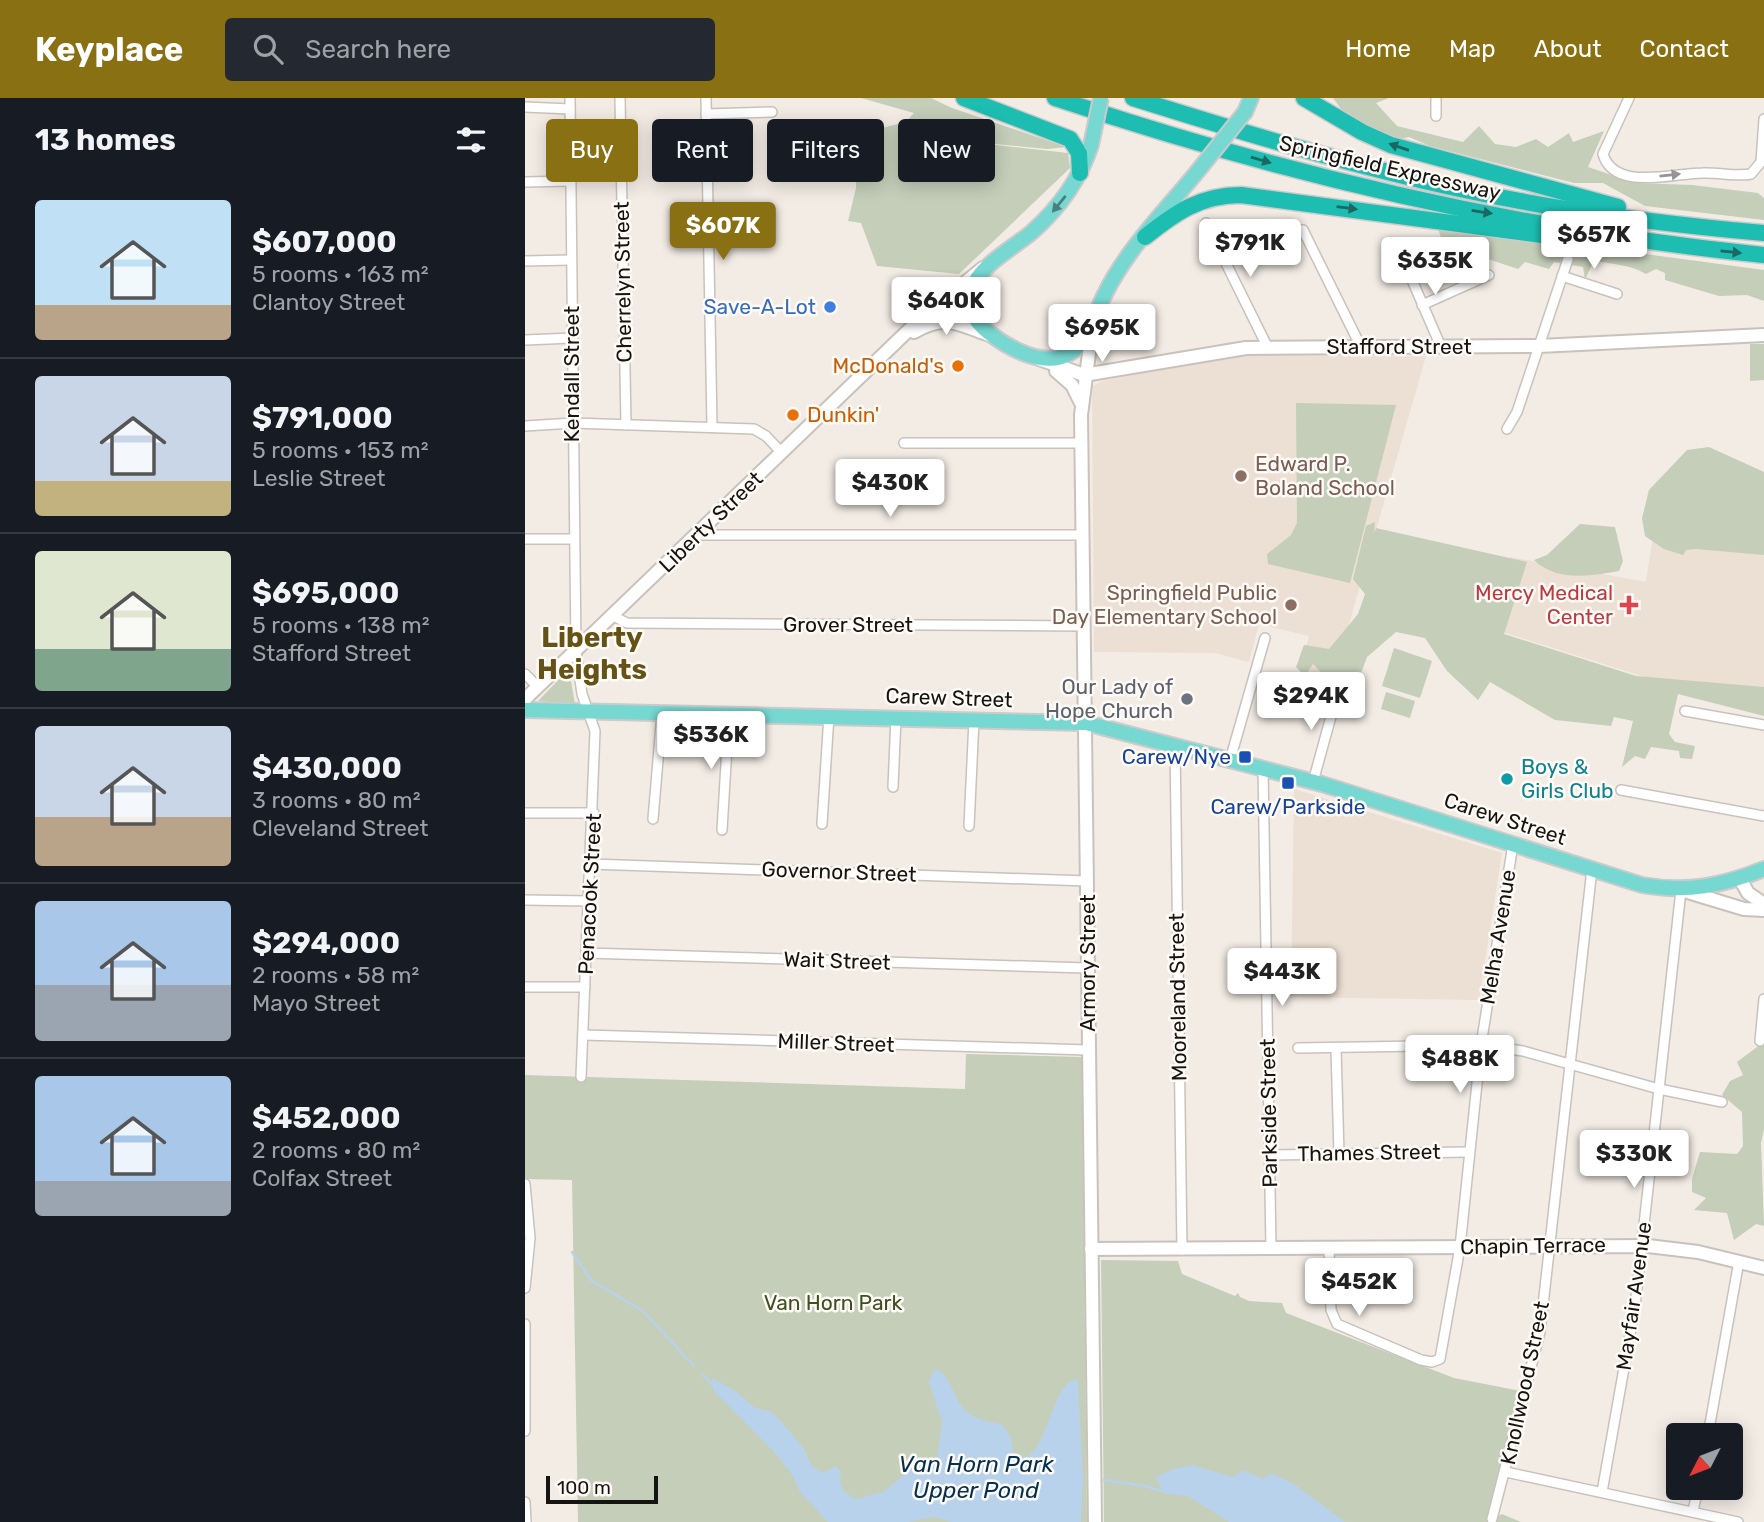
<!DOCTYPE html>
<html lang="en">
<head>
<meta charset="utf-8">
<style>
	body { margin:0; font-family:Rubik,sans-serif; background:#242831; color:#f1f3f6; height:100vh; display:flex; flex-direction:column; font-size:26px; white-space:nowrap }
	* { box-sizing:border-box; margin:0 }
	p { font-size:23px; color:#9ea1a6 }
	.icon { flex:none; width:38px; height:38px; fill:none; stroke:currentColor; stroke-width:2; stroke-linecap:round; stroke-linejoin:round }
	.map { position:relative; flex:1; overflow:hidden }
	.drawer { display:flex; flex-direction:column; background:#171b24; width:525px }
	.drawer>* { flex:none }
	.guide { position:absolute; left:21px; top:21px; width:665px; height:63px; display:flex; gap:14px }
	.needle { width:46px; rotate:228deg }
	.fabs { position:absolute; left:1141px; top:1325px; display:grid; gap:14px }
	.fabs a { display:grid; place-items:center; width:77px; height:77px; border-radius:7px; background:#171b24; box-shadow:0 4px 18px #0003; font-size:35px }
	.scale { position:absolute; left:21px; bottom:18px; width:112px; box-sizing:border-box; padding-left:7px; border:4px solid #161412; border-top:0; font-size:19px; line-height:24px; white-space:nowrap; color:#161412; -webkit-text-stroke:5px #fefaf6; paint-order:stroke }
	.price { position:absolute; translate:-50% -60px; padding:0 16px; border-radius:7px; background:#fff; color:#222; font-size:23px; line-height:46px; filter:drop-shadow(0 2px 4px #0008) }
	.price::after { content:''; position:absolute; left:50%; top:42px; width:21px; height:16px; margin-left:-10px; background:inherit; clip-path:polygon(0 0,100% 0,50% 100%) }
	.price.selected { background:#897012; color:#fff }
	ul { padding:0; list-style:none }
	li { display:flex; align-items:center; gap:21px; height:175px; padding:0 35px }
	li+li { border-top:2px solid #363941 }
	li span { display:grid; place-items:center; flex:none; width:196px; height:140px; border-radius:7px; color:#555 }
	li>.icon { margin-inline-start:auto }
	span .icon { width:84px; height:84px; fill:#fffc; stroke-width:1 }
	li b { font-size:30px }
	h2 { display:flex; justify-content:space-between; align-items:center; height:84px; padding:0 35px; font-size:30px }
	.tag { padding:0 24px; border-radius:7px; background:#171b24; box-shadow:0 4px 18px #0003; font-size:24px; line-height:63px }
	.tag.selected { background:#897012; color:#fff }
	header { display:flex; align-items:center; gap:42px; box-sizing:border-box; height:98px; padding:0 35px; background:#897012; color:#fff }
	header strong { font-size:33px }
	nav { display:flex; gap:38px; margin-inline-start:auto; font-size:24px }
	.search { width:490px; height:63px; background:#242831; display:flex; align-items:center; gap:18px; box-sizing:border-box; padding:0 24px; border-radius:7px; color:#9ea1a6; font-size:26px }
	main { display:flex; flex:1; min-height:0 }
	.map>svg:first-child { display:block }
	.built { fill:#ecdfd3 }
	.green { fill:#c4ceb9 }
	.water { fill:#b9d2eb }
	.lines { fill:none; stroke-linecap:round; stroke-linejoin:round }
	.stream { stroke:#b9d2eb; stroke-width:2.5 }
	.street-casing { stroke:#c9c2bc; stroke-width:12 }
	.secondary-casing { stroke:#c9c2bc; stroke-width:16 }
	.primary-casing { stroke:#cccbcb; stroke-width:18 }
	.highway-casing { stroke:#cccbcb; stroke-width:19 }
	.street { stroke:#fff; stroke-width:9 }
	.secondary { stroke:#fff; stroke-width:12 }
	.primary { stroke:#77d7d1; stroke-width:14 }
	.highway { stroke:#1dbdb2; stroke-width:16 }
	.primary-bridge-casing { stroke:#cccbcb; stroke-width:18; stroke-linecap:butt }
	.primary-bridge { stroke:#77d7d1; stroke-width:14 }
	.oneway { fill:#1a6862 }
	.oneway2 { fill:#969594 }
	.oneway3 { fill:#4b7f7b }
	.shop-dot { fill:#3f7fe0; stroke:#fefaf6; stroke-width:2.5 }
	.food-dot { fill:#e8710a; stroke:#fefaf6; stroke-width:2.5 }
	.education-dot { fill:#8d6e63; stroke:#fefaf6; stroke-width:2.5 }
	.health-dot { fill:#e0444e; stroke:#fefaf6; stroke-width:2.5 }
	.worship-dot { fill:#6b7280; stroke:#fefaf6; stroke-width:2.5 }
	.transit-dot { fill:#1a4fb4; stroke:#fefaf6; stroke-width:2.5 }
	.culture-dot { fill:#0f9aa8; stroke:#fefaf6; stroke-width:2.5 }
	.labels { text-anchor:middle; stroke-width:5; stroke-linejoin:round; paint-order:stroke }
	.street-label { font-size:21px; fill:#161412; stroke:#fefaf6 }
	.shop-label { font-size:21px; fill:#366cbe; stroke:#fefaf6; text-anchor:end }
	.food-label { font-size:21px; fill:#c56008; stroke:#fefaf6; text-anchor:end }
	.education-label { font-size:21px; fill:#785e54; stroke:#fefaf6; text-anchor:start }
	.health-label { font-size:21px; fill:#be3a42; stroke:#fefaf6; text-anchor:end }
	.worship-label { font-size:21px; fill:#5b616d; stroke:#fefaf6; text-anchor:end }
	.transit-label { font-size:21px; fill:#164399; stroke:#fefaf6; text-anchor:end }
	.culture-label { font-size:21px; fill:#0d838f; stroke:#fefaf6; text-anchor:start }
	.park-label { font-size:21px; fill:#3d5022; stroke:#fefaf6 }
	.water-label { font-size:23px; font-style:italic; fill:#053050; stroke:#fefaf6 }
	.district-label { font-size:28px; font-weight:bold; fill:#645216; stroke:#fefaf6 }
</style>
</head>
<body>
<header>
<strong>Keyplace</strong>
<div class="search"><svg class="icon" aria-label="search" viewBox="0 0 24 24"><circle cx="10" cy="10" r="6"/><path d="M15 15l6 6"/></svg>Search here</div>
<nav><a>Home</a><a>Map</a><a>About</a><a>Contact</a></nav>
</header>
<main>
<section class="drawer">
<h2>13 homes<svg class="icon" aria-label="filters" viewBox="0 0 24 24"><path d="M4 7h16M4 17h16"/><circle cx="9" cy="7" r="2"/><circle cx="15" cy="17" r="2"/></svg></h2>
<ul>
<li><span style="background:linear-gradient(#bfe0f5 75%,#b9a48a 0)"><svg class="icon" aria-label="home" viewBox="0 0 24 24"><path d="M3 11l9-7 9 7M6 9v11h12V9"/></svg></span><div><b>$607,000</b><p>5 rooms · 163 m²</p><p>Clantoy Street</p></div></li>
<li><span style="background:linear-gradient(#c9d6e8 75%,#c2b280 0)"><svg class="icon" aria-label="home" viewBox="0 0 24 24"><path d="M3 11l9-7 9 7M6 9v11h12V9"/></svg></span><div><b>$791,000</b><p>5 rooms · 153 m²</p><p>Leslie Street</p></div></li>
<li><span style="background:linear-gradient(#dfe7d0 70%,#7fa58c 0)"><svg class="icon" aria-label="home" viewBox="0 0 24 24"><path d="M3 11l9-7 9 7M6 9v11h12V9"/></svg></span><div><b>$695,000</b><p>5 rooms · 138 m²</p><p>Stafford Street</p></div></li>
<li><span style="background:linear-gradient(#c9d6e8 65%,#b9a48a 0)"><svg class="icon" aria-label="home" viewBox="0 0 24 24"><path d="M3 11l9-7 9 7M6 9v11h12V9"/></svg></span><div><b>$430,000</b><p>3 rooms · 80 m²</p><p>Cleveland Street</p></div></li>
<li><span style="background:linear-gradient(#a9c7e8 60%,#9aa5b1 0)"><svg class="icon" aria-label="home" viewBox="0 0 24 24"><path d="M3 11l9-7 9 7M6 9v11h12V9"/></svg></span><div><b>$294,000</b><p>2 rooms · 58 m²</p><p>Mayo Street</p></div></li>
<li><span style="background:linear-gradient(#a9c7e8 75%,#9aa5b1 0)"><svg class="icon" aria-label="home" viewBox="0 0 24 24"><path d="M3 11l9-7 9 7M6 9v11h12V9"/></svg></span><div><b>$452,000</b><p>2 rooms · 80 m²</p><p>Colfax Street</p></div></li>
</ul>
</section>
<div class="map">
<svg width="1239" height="1424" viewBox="0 0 1239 1424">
	<rect width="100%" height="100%" fill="#f3ece5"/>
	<g class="built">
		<path d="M740,257L901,258L808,582L775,572L784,538L734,526L724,564L690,555L569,554L567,289L577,283L702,259Z"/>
		<path d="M1128,439L1239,450V599L1129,582L962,529L985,459L1121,484Z"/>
		<path d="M769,691L977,755L954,902L766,899Z"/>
	</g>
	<g class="green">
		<path d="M336,0H406L427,10L542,49L522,51L390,38L543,55L545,70L434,176L352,168L336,125L323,123L331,90L332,48L345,38V33L381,24L389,15Z"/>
		<path d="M808,0H864L851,5L872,28L938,44L954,28L970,46L991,49L1011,41L1023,49L1044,35L1048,44L1079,33L1063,69L1110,85L1167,87L1233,95L1239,100V122L1120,108L1078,85H1049L905,48L884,39L869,42L844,30L819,15Z"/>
		<path d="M912,128L1239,172V203L1222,197L1194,198L1140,182V175L1131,171L1121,176C1104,166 1088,167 1069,162L1060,182L1058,169L1029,164L1024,171L1000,164L993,171L960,160L962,152L918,145Z"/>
		<path d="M1225,246H1239V282L1225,283Z"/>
		<path d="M771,305L871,307L825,485L743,466L742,456L766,437L772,425Z"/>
		<path d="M1184,349L1239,374V457L1171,451L1161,452L1158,457L1139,451L1120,438L1117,420L1124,392L1162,352Z"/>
		<path d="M850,424L849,436L851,430L1002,464L979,536L1111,578L1239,589V618L1153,596L1144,636L1150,644L1170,648L1167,661L1155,660L1154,653L1126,649L1120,661L1110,658L1097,669L1108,623L1089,619L1086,628L1030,622L965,584L953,602L922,573L900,540L871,534L842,559L824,607L816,606L818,584L814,580L806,585L788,566L780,578L771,569L779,547L804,551L833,516L840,496L828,481L841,428Z"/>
		<path d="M1055,426L1090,429L1098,463L1094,473C1065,478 1032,484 1009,462L1022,457Z"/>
		<path d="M869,550L907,563L895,600L857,588Z"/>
		<path d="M44,571L50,606L13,603Z"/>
		<path d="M861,594L890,603L885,620L856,611Z"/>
		<path d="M1236,946L1239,947V1031L1236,1045L1239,1128L1231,1126L1209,1142L1202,1115L1169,1112L1181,1100L1167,1094V1081L1175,1054L1212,1056L1218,1048L1217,1014L1197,997L1205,983L1218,977L1212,964Z"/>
		<path d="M441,956L557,959L562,1424H53L47,1082L0,1081V977L440,991Z"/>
		<path d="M576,1162L653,1163L657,1176L710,1198L713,1195L715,1199L724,1203L757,1205L761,1215L929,1280L1001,1294L968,1421L977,1416L996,1424H579Z"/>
	</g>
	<g class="water">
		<path d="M409,1272C426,1273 428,1303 442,1314C452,1322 466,1324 478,1327L486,1340L488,1354L501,1359C526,1346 526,1284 553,1281L558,1383L556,1424H427L409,1419L383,1424H303L275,1394L268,1378L251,1356L188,1292L187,1280L209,1292L230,1310L245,1313L252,1319L278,1349L286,1367L298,1375L311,1368L316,1374C313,1389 318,1395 332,1401L358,1394L379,1377L386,1367L412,1360L417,1324L404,1284Z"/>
		<path d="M668,1367L707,1379L719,1372L737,1381L747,1375L769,1386L820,1424H704L663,1398L641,1396L630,1380L648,1371Z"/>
	</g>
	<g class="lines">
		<g class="stream">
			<path d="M47,1154L67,1183L118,1213L169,1268"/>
			<path d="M177,1276L187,1286"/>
			<path d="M579,1382L620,1388L644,1395"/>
		</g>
		<defs>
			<g id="street">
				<path d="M45,0L51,553L57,596L70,633L56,979"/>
				<path d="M95,0L101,327"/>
				<path d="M181,0L187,328"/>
				<path d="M911,0V18"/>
				<path d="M1104,0L1078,56C1089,94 1149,75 1177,75C1194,74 1210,79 1226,76L1236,64L1239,21"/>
				<path d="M0,9L45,11"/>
				<path d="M181,16L247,14"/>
				<path d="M0,84L45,83"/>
				<path d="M681,125L743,250"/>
				<path d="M778,132L836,249"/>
				<path d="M878,161L916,249"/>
				<path d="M0,163L46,162"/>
				<path d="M1037,178L1092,196"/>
				<path d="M897,207L964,177"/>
				<path d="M0,242L47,240"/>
				<path d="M0,328L48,325L229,331L241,338L257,355"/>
				<path d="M982,331L992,314L1043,161"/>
				<path d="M379,345H556"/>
				<path d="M173,437H558"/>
				<path d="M0,441H48"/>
				<path d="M88,518L102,525L559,528"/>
				<path d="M0,576L13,589"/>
				<path d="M1160,613L1239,627"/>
				<path d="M650,647L657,1152"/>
				<path d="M705,662L740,540"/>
				<path d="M738,670L746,1150"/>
				<path d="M788,684L813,593"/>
				<path d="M368,689L371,619"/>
				<path d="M1096,692L1239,718"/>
				<path d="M0,715H69"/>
				<path d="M128,721L137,615"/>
				<path d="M297,726L304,617"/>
				<path d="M444,728L449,622"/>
				<path d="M197,732L204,616"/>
				<path d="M66,766L562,783"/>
				<path d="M0,802L64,803"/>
				<path d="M61,855L562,870"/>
				<path d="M0,889H60"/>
				<path d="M59,937L563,952"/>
				<path d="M1235,943L1239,901"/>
				<path d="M773,950L956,947L998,953L1134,991L1197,1004"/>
				<path d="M811,950L814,1056"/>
				<path d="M744,1057L944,1054"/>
				<path d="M804,1150L806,1212L812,1226L896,1262L907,1264L915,1261L935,1149L956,947L988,746"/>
				<path d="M0,1190L5,1140L0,1086"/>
				<path d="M0,1226V1333"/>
				<path d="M1183,1337L1214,1163"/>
				<path d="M981,1374L1213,1424"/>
				<path d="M1077,1394L1110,1208L1156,792"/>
				<path d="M0,1404L1,1424"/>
				<path d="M1168,1413L1173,1390"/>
				<path d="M967,1421L1015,1234L1067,771"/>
			</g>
			<g id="secondary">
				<path d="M567,232L556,317L570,1424"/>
				<path d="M389,234C422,215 434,227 467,238"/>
				<path d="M514,261L559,277L721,250L1014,248L1239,237"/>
				<path d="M531,273L547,287L556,305"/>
				<path d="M0,601L391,225L458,170"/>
				<path d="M1215,781L1223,795L1239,806"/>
				<path d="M1156,792L1219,811L1239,812"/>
				<path d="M566,1151L1123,1148L1173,1154L1239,1170"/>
			</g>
			<g id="primary">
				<path d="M720,14L726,0"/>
				<path d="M566,47C555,81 534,110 507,134C487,151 456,166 446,192C440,209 450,224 463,234C483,250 520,271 545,255C564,243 570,215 580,196C603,149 644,109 676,69"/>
				<path d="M0,612L561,625L797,686L1117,787C1162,795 1196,788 1239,771"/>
			</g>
			<g id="highway">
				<path d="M439,0L545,41L554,55L555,75"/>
				<path d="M530,0C760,77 998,133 1239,157"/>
				<path d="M608,0C716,34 825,67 935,91C1035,113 1138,126 1239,135"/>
				<path d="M779,0L837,34L866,47L1093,109"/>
				<path d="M620,139C650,115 675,97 716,97L1092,147"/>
			</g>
		</defs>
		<use href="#street" class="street-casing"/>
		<use href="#secondary" class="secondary-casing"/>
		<use href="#primary" class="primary-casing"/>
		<use href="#highway" class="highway-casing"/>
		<use href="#street" class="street"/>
		<use href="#secondary" class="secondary"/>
		<use href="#primary" class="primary"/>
		<use href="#highway" class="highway"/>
		<defs>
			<g id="primary-bridge">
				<path d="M566,47L576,0"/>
				<path d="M676,69L720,14"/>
			</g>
		</defs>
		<use href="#primary-bridge" class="primary-bridge-casing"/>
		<use href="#primary-bridge" class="primary-bridge"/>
	</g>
	<defs><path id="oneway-solid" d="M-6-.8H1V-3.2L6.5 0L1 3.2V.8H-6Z" transform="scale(1.75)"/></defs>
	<g class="oneway">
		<use href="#oneway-solid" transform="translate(874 49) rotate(-161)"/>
		<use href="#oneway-solid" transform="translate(736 62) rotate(16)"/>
		<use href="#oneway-solid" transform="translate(822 110) rotate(7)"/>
		<use href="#oneway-solid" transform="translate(957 114) rotate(9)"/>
		<use href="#oneway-solid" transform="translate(1206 154) rotate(6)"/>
	</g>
	<use class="oneway2" href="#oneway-solid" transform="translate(1145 77) rotate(-6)"/>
	<use class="oneway3" href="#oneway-solid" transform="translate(534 106) rotate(129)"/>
	<circle class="shop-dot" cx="305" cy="209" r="7"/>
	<g class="food-dot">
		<circle cx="433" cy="268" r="7"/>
		<circle cx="268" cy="317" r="7"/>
	</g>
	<g class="education-dot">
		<circle cx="716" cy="378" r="7"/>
		<circle cx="766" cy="507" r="7"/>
	</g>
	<path class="health-dot" d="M1100.5 496.5h7v7h7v7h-7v7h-7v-7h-7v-7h7z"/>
	<circle class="worship-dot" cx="662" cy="601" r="7"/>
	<g class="transit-dot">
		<rect x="713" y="652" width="14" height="14" rx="3.5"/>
		<rect x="756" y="678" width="14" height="14" rx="3.5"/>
	</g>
	<circle class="culture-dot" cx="982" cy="681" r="7"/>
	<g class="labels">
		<g class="street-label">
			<text transform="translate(865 70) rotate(13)" y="7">Springfield Expressway</text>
			<text transform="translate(98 184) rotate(-91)" y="7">Cherrelyn Street</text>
			<text x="874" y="256">Stafford Street</text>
			<text transform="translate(47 276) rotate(-90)" y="7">Kendall Street</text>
			<text transform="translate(186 424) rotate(-44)" y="7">Liberty Street</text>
			<text x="323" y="534">Grover Street</text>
			<text transform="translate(424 600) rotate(2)" y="7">Carew Street</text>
			<text transform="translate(980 721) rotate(18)" y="7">Carew Street</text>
			<text transform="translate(314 774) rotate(2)" y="7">Governor Street</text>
			<text transform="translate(65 796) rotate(-87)" y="7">Penacook Street</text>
			<text transform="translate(973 839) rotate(-81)" y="7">Melha Avenue</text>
			<text transform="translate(312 863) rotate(2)" y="7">Wait Street</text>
			<text transform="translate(563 865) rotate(-90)" y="7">Armory Street</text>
			<text transform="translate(653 899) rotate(-91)" y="7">Mooreland Street</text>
			<text transform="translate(311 945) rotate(2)" y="7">Miller Street</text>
			<text transform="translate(744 1015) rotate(-91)" y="7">Parkside Street</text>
			<text transform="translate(844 1055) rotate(-1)" y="7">Thames Street</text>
			<text transform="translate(1008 1148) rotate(-1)" y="7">Chapin Terrace</text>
			<text transform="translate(1109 1198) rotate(-82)" y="7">Mayfair Avenue</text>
			<text transform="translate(1000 1285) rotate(-78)" y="7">Knollwood Street</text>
		</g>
		<g class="shop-label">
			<text x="291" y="216">Save-A-Lot</text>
		</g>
		<g class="food-label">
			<text x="419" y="275">McDonald's</text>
			<text x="282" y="324" text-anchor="start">Dunkin'</text>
		</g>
		<g class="education-label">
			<text x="730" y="373">Edward P.<tspan x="730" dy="24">Boland School</tspan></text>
			<text x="752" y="502" text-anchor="end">Springfield Public<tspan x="752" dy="24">Day Elementary School</tspan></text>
		</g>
		<g class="health-label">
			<text x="1088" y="502">Mercy Medical<tspan x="1088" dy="24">Center</tspan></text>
		</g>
		<g class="worship-label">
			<text x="648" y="596">Our Lady of<tspan x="648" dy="24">Hope Church</tspan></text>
		</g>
		<g class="transit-label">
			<text x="706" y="666">Carew/Nye</text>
			<text x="763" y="716" text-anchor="middle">Carew/Parkside</text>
		</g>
		<g class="culture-label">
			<text x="996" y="676">Boys &amp;<tspan x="996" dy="24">Girls Club</tspan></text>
		</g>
		<g class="park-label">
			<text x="308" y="1212">Van Horn Park</text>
		</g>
		<g class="water-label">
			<text x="451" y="1374">Van Horn Park<tspan x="451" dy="26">Upper Pond</tspan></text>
		</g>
		<g class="district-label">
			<text x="67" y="549">Liberty<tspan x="67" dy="32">Heights</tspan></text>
		</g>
	</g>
</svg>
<div class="fabs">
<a><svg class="needle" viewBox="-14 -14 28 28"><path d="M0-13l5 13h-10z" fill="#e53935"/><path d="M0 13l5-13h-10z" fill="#9ea1a6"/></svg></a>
</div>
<div class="scale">100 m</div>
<b class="price selected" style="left:198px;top:164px">$607K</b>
<b class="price" style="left:1069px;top:173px">$657K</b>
<b class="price" style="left:725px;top:181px">$791K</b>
<b class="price" style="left:910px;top:199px">$635K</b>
<b class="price" style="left:421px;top:239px">$640K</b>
<b class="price" style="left:577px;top:266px">$695K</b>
<b class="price" style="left:365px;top:421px">$430K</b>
<b class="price" style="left:786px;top:634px">$294K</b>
<b class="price" style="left:186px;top:673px">$536K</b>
<b class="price" style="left:757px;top:910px">$443K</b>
<b class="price" style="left:935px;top:997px">$488K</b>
<b class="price" style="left:1109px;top:1092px">$330K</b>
<b class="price" style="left:834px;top:1220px">$452K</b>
<div class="guide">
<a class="tag selected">Buy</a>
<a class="tag">Rent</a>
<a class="tag">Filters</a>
<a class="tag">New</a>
</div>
</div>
</main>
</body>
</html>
